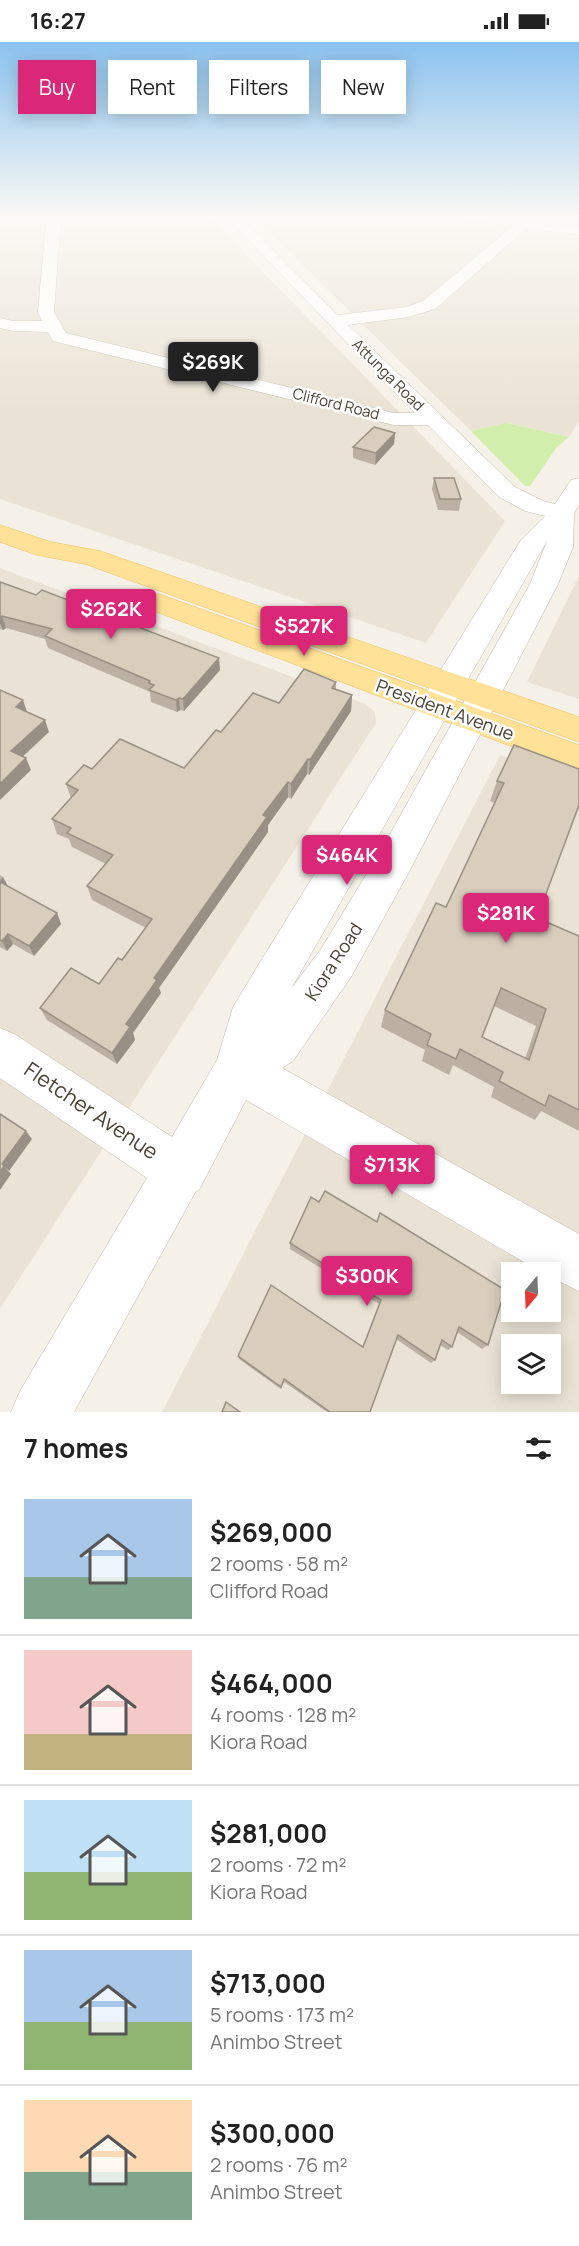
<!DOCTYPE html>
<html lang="en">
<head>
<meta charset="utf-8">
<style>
	body { margin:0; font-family:Manrope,sans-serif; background:#f2f2f2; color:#222; height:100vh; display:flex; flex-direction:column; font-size:22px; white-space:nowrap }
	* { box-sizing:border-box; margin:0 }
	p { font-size:20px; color:#767676 }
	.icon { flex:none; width:33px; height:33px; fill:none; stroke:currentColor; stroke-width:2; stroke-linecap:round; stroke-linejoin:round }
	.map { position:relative; height:1370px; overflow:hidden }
	.sheet { display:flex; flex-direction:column; background:#fff; flex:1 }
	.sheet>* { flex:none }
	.hud { position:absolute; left:18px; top:18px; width:543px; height:54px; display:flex; gap:12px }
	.needle { width:39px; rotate:199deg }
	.buttons { position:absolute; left:501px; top:1220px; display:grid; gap:12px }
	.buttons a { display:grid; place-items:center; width:60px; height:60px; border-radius:0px; background:#fff; box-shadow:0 3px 15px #0003; font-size:30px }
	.price { position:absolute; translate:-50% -51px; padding:0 14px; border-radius:6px; background:#db2777; color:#fff; font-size:20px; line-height:39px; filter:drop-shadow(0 2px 3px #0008) }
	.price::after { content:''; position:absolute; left:50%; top:36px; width:18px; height:14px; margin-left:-9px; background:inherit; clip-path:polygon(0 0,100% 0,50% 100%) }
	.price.current { background:#222; color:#fff }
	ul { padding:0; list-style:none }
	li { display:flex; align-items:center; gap:18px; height:150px; padding:0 24px }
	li+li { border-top:2px solid #e0e0e0 }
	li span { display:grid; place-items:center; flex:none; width:168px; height:120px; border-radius:0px; color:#555 }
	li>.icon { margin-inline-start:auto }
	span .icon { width:72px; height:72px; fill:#fffc; stroke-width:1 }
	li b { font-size:26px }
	h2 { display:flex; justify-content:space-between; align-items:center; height:72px; padding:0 24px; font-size:26px }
	.chip { padding:0 21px; border-radius:0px; background:#fff; box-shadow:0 3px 15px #0003; font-size:21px; line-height:54px }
	.chip.current { background:#db2777; color:#fff }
	.status { display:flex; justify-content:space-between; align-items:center; height:42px; padding:0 30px; background:#fff; direction:ltr }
	.status svg { height:16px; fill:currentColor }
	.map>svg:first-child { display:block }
	.residential { fill:#eae3d5; fill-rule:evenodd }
	.green { fill:#d1eeac }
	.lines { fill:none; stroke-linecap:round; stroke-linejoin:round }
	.minor-casing { stroke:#c2b9a9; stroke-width:1 }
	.major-casing { stroke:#f1c35a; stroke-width:1 }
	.minor { fill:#fff; fill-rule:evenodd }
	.major { fill:#ffe197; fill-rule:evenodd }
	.wall { fill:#bbb0a2; fill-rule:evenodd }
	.shaded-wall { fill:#989084 }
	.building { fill:#d9cdbc; stroke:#989084; stroke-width:1.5; fill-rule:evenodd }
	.labels { text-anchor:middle; stroke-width:5; stroke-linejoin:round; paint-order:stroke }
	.far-street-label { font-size:15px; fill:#4a4235; stroke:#fff }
	.street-label { font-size:18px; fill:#4a4235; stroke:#fff }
	.near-street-label { font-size:21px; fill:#4a4235; stroke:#fff }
</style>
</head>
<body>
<div class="status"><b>16:27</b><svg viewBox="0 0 49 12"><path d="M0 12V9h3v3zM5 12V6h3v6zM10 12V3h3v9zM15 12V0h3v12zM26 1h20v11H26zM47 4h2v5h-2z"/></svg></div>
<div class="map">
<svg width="579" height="1370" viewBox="0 0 579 1370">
	<rect width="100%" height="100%" fill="#f6f1e8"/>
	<g class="residential">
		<path d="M0,173H208L505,479L426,601L0,457Z"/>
		<path d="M252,173H545L537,176L538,190L579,196V379L569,395L508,381L471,389Z"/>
		<path d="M0,526L366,662L375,670L376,681L0,1267Z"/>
		<path d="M579,534V657L527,640Z"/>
		<path d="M500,713L579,743V1370H162ZM512,1230H550V1269H512ZM512,1302H550V1341H512Z"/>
	</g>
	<path class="green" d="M507,381L569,395L557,405L530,444H525L471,389Z"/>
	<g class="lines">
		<defs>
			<path id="minor" d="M47,173H61L54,270L66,291L394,371H415L224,173H237L338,273L406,265L423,259L513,184L467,177L461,173H492L579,185V193L527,186L435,267L408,275L348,283L515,445L543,459L555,462L571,438L579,436V463L574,471L573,505L558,542L409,830L351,935L293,1019L282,1026L579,1192V1249L550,1235V1230H541L246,1058L199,1148L196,1149L74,1370H11L20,1349L147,1136L0,1036V986L16,993L172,1095L217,1018L233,965L262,917L521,498L545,474L525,469L499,455L428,383H394L53,299L48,290L13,289L0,286V276L13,279H42L38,270ZM547,499L530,542L381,808L321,907L291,947Z"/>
			<g id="major">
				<path d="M0,483L51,500L100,509L579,675V700L85,522L37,513L0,500Z"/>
				<path d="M159,552L579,703V730L149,567L145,561L149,555Z"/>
			</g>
		</defs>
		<use href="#minor" class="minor-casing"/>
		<use href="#major" class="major-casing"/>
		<use href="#minor" class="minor"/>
		<use href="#major" class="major"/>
	</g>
	<g class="wall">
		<path d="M395,391L394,402L375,423L353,416V405Z"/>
		<path d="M434,436L461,457L459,469L438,468L432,447Z"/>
		<path d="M0,540L220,628L184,669L180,668L177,670L151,660L150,650L48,606L45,597L6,586L3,588L0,587Z"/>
		<path d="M336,640V647L352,653L351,669L309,733L307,732L291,757L288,755L268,783V790L159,946L161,951L133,991L135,998L117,1022L47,978L40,966L99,942L122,918L146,886L92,858L87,844L106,822L72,805L69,797L57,792L52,777L71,756L66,742L92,727L184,726L221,690L279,661Z"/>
		<path d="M514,703L537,876L579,894V893V1089L541,1069L535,1078L491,1055L494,1045L453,1023L449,1033L422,1019L425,1008L381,985L385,968L446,865L495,761L490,759L497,739ZM494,964L536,984L525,1017L482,995Z"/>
		<path d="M0,833L3,835L8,845L57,871L61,882L34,914L13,902L7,909L0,905Z"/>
		<path d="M311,1155L488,1303L482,1307L457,1290L452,1305L448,1308L440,1303L435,1318L431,1321L396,1297L370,1370H327L284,1340L281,1347L239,1317L238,1314L363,1304L379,1262L290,1207V1201Z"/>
	</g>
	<g class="shaded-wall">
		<path d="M395,391L394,402L375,423L376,411Z"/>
		<path d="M2,574L6,586L3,588L0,581V575Z"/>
		<path d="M219,616L220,628L184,669L183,657Z"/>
		<path d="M352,653L351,669L309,733L310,718Z"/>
		<path d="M179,656L180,668L177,670L176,658Z"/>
		<path d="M23,658L27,670L16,665Z"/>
		<path d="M45,678L49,690L16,721L11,709Z"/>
		<path d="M26,716L31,728L0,758V742Z"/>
		<path d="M308,717L307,732L291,757V742Z"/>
		<path d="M288,740V755L268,783V790L159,946L161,951L133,991L135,998L117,1022L112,1011L126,982L154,936L263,773Z"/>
		<path d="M3,835L9,846L0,842V839Z"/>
		<path d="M57,871L61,882L34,914L29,904Z"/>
		<path d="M8,892L13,902L7,909L2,899Z"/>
		<path d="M26,1089L32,1097L9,1129L2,1122Z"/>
		<path d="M4,1124L11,1132L0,1148V1130Z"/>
	</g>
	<g class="building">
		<path d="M374,385L395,391L376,411L353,405Z"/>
		<path d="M434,436H454L461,457H440Z"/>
		<path d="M0,540L36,553L42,548L219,616L183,657L179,656L176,658L149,648L154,643L149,641L150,639L45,594L52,587L2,574L0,575Z"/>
		<path d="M304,627L336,640L332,646L352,653L310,718L308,717L291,742L288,740L263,773L267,775L154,936L157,938L126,982L130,985L112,1011L40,966L71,926L99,942L118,916L122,918L152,877L87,844L113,813L67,791L71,786L52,777L78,748L66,742L84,723L92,727L120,697L184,726L216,688L221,690L253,651L279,661Z"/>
		<path d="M0,648L23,658L16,665L45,678L11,709L26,716L0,742Z"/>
		<path d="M514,703L579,727V763L537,876L579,894V1068L549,1053L545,1064L499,1039L503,1030L460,1007L456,1017L427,1003L431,992L385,968L436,861L446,865L504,741L497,739ZM501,946L546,967L529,1018L482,995Z"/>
		<path d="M0,840L57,871L29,904L8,892L2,899L0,898Z"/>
		<path d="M0,1072L26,1089L2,1122L4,1124L0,1130Z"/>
		<path d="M325,1149L377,1180L380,1171L505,1248L488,1303L459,1285L452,1305L442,1298L435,1318L398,1293L370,1370H330L284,1337L281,1345L238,1314L271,1243L363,1305L381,1258L290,1201L311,1155L319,1160Z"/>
		<path d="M226,1360L240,1370H222Z"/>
	</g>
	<linearGradient id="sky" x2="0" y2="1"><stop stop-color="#8ac1ee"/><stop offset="0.48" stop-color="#fbf9f5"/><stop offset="1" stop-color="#fbf9f5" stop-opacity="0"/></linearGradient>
	<rect width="579" height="364" fill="url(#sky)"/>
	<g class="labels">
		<g class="far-street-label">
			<text transform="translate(388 333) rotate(45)" y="5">Attunga Road</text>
			<text transform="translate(336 362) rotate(14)" y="5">Clifford Road</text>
		</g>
		<g class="street-label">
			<text transform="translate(445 668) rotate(20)" y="6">President Avenue</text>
			<text transform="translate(334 920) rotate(-57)" y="6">Kiora Road</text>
		</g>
		<g class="near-street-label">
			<text transform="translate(91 1069) rotate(34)" y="7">Fletcher Avenue</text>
		</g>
	</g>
</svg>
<div class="buttons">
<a><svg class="needle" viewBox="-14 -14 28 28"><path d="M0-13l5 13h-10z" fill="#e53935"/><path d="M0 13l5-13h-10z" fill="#767676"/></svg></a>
<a><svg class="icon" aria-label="layers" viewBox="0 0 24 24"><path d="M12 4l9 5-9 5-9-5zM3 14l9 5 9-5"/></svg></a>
</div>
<b class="price current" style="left:213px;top:351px">$269K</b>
<b class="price" style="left:111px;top:598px">$262K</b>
<b class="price" style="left:304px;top:615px">$527K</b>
<b class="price" style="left:347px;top:844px">$464K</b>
<b class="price" style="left:506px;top:902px">$281K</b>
<b class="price" style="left:392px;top:1154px">$713K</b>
<b class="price" style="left:367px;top:1265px">$300K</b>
<div class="hud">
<a class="chip current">Buy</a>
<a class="chip">Rent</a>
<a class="chip">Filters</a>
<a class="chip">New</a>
</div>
</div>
<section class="sheet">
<h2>7 homes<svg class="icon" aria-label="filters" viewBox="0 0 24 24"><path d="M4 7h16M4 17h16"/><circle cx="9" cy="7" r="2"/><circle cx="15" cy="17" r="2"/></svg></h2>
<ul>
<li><span style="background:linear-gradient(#a9c7e8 65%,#7fa58c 0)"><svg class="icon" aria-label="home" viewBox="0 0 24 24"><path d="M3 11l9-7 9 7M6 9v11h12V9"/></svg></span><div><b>$269,000</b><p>2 rooms · 58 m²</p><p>Clifford Road</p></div></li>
<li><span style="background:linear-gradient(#f6c9c9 70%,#c2b280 0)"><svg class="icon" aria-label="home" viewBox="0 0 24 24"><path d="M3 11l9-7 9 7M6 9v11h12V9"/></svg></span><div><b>$464,000</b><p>4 rooms · 128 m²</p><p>Kiora Road</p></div></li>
<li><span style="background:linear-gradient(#bfe0f5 60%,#8fb573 0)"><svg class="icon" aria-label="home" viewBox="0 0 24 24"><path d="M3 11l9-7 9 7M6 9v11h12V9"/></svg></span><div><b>$281,000</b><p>2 rooms · 72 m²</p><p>Kiora Road</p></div></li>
<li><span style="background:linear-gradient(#a9c7e8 60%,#8fb573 0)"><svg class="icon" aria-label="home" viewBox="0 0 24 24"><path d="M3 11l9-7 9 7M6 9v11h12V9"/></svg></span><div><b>$713,000</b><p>5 rooms · 173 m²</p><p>Animbo Street</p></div></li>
<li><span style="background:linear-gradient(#ffd9b3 60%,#7fa58c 0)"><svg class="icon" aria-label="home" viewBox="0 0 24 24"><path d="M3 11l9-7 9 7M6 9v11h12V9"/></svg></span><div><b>$300,000</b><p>2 rooms · 76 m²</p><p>Animbo Street</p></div></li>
</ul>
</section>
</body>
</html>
